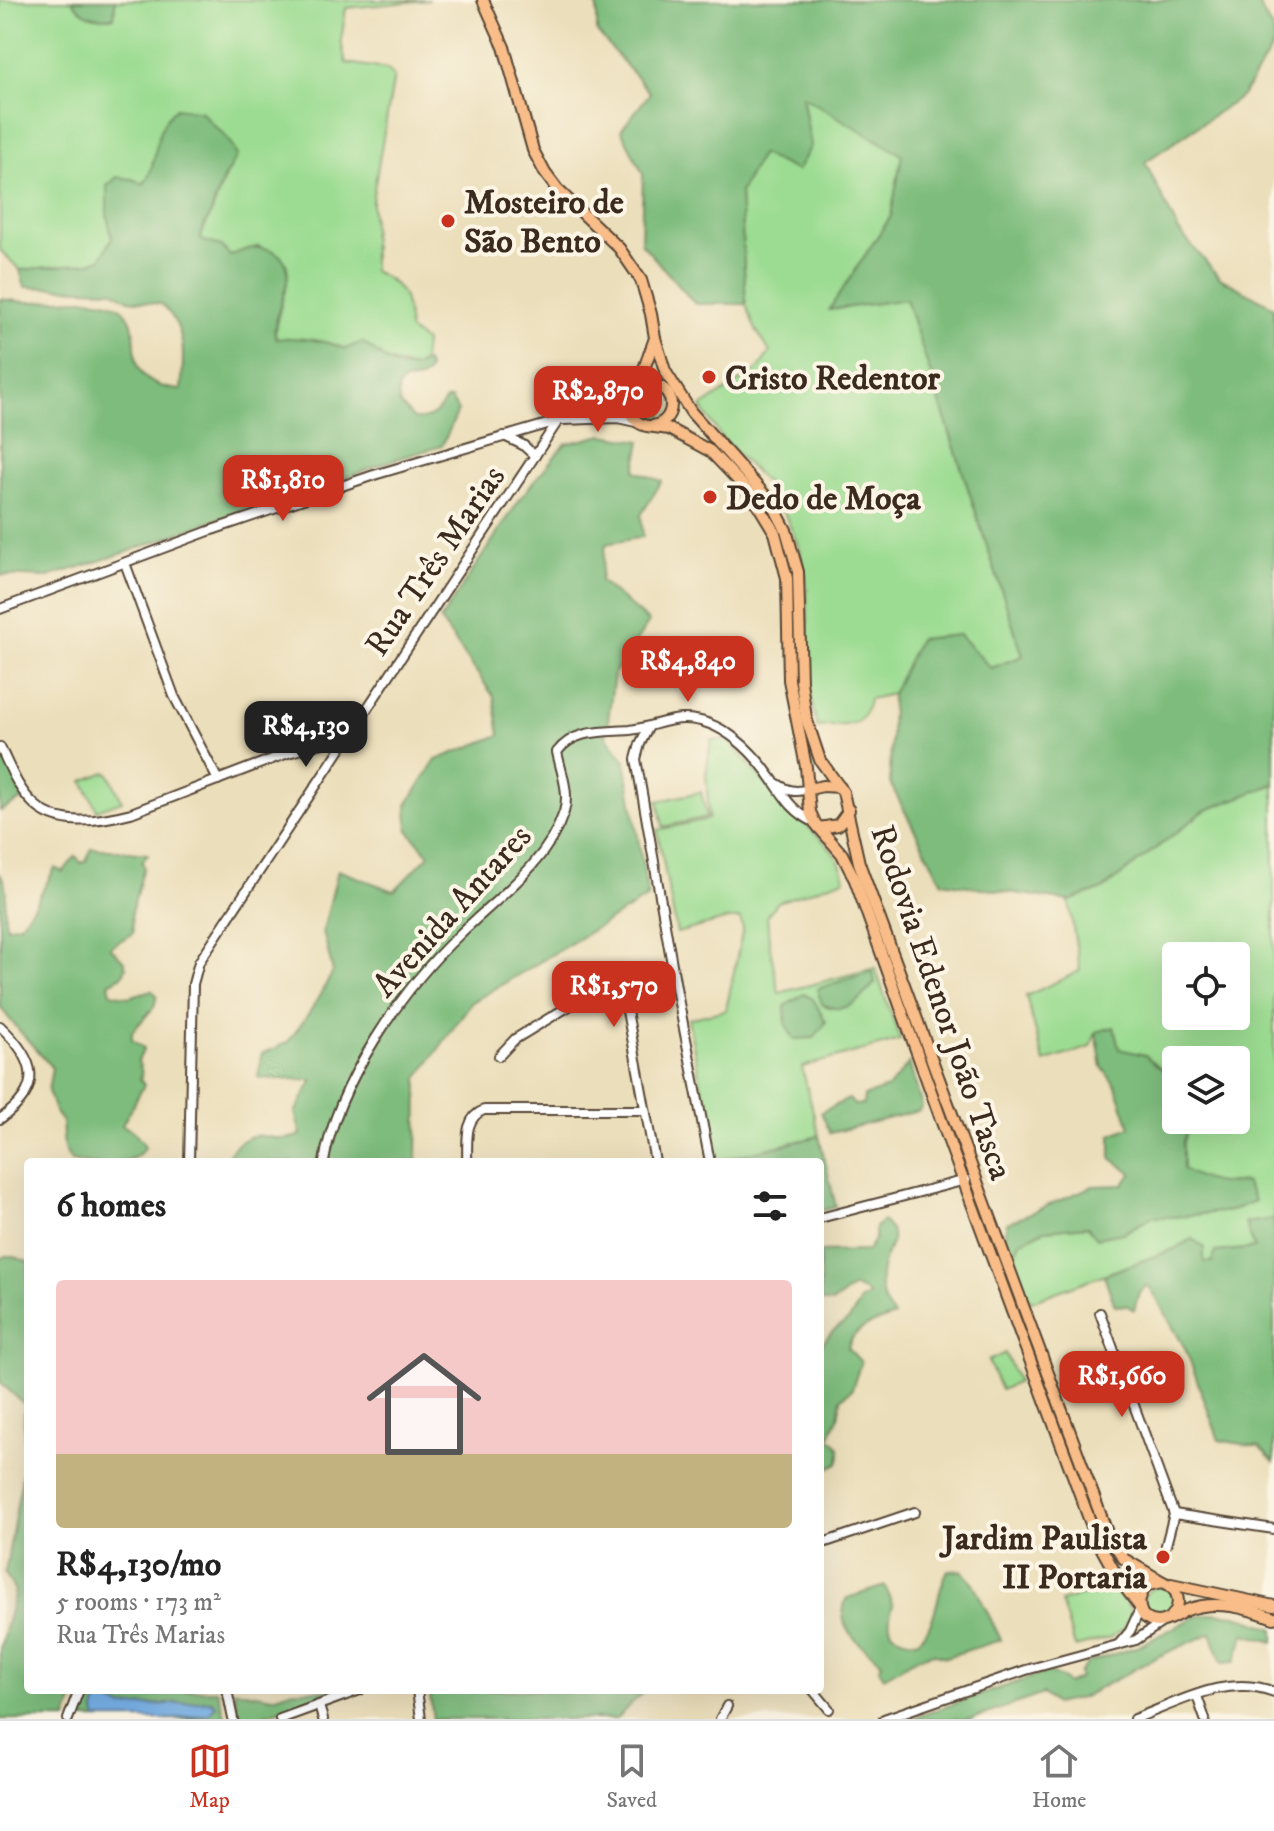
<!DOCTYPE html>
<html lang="en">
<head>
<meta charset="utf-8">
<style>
	body { margin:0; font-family:"IM FELL DW Pica",serif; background:#f6f6f6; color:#222; height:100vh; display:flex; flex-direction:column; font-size:30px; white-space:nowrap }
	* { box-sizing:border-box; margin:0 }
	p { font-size:26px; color:#767676 }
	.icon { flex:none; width:44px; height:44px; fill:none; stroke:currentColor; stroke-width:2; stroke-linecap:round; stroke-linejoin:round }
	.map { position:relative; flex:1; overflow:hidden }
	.panel { position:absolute; left:24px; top:1158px; width:800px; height:536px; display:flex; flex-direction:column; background:#fff; border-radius:8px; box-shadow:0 8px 32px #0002 }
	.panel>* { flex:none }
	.fabs { position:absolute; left:1162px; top:942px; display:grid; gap:16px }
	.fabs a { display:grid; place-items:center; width:88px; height:88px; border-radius:8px; background:#fff; box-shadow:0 8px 32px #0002; font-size:40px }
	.price { position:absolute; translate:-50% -68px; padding:0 18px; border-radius:16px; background:#c8321e; color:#fff; font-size:26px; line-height:52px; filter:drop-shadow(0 2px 4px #0008) }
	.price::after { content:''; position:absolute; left:50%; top:48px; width:24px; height:18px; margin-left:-12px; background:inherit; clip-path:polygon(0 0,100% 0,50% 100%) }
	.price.selected { background:#222; color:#fff }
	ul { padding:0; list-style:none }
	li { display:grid; align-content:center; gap:16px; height:424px; padding:0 32px }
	li span { display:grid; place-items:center; height:248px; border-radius:8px; color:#555 }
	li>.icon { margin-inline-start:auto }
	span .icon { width:144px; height:144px; fill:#fffc; stroke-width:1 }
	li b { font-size:34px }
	h2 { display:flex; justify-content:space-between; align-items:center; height:96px; padding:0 32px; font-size:34px }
	.dock { display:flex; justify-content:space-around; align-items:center; height:112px; border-top:2px solid #e0e0e0; background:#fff; font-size:22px; color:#767676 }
	.dock a { display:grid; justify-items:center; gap:4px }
	.dock .selected { color:#c8321e }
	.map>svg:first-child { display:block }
	.green { fill:#9cdc92; stroke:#6c8358; stroke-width:2; fill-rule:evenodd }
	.forest { fill:#7dbc7c; stroke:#5c734d; stroke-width:2 }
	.water { fill:#77b1e8; stroke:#596e83; stroke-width:2 }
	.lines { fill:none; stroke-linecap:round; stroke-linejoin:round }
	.minor-casing { stroke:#554535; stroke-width:12 }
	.major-casing { stroke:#554535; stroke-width:14 }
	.minor { stroke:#fff; stroke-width:8 }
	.major { stroke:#f8bd88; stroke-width:10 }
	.poi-dot { fill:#c8321e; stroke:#fcf5e5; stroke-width:3 }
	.labels { text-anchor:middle; stroke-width:8; stroke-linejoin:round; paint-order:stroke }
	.poi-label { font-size:34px; font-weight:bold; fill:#3b2a1e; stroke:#fcf5e5; text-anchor:start }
	.street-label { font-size:34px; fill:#3b2a1e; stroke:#fcf5e5 }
</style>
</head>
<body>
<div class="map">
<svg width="1274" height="1719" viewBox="0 0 1274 1719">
	<rect width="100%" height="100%" fill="#fcf5e5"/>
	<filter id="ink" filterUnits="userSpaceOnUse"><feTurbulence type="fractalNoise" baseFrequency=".0125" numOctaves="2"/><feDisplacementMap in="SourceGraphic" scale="16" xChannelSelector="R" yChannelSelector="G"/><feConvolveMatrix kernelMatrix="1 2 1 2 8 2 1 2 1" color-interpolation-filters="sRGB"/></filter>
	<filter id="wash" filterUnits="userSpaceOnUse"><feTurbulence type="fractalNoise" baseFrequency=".006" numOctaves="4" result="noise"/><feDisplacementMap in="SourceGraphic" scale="32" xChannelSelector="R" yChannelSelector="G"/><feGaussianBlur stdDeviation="1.8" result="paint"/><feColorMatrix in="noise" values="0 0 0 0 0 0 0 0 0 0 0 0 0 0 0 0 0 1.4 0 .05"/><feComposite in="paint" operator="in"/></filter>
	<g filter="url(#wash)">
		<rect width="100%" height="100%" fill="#ebdeba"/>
		<g class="green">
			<path d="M0,0H72C82,16 96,20 114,17L115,0H430L346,8L341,41L346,63L387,69L394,76L372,200L373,271C405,286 406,296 409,330L425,342L423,361L415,368C382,362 352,347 319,343C303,341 293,336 276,340L275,329L288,277L259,246L230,256L201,240C202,229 206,226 210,216C218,199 220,183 231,168L224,134L211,125L202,112L153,159L151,173L143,184L132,179L107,186V215L112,238L101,259L89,263L20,270L0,250Z"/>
			<path d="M802,95L902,155L891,216L829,310L906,299L1023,656L991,668L959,635L920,639L892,694L869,699C864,731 844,724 817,727L809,686L807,586L800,549L783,510L767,484L722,438L701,407L758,369L770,352L755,328L746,304L740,192L761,153L797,170L811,146Z"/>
			<circle cx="650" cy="405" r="16"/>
			<path d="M711,740H727C748,763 769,787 791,811C810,831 840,849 845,879L778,902L767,915L769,942L779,993L875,968L900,1040L802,1067L819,1136L716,1161L688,1019L726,1010L743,928L740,919H728L677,933L657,830L709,819L706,774Z"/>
			<path d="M105,772L109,774L122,801L97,810L83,781Z"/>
			<path d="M1274,784V1219L1245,1223L1255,1248L1217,1252L1212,1262L1204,1263L1192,1239L1174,1249L1031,1301L1025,1295L1012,1261L1020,1242L1045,1230L1087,1226L1124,1233L1152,1217H1172L1230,1211L1254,1201L1245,1182C1221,1186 1203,1182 1183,1169V1141L1192,1120H1236V1060H1176V1081L1145,1055L1119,1050L1114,1028L1096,1032L1091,1047L1044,1062L1026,996L1080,971L1069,901L1103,889L1204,811ZM1176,956H1236V1016H1176Z"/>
			<path d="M701,792L707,817L663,827L658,801Z"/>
			<path d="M1005,1353L1018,1382L1001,1390L988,1361Z"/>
			<path d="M1077,1464L1112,1553L1122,1565L1143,1577L1134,1590L1104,1544L1074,1465Z"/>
			<path d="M1115,1584L1131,1612L1125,1628L1109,1638L1075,1647L1061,1602Z"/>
			<circle cx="1159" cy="1602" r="15"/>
		</g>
		<g class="forest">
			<path d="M72,0H115L114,17C96,20 82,16 72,0Z"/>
			<path d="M597,0H1256L1274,33V45L1242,96L1145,162L1178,230L1220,278L1274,307V784L1204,811L1103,889L1069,901L942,882L890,783L892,694L919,639L959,635L991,668L1023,656L906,299L829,310L891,216L902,155L802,96L811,146L797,171L761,154L740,192L746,304H695L641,243L643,174L621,130L650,93L597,32Z"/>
			<path d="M176,108L202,112C214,129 230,135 237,156L223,179L210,216L202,228L201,240L222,246L230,256C244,249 259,244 273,251C309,269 267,312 276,339C296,336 326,340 345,349L362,342C378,351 393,373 415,367C419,366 422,363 426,362L429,369C425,381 415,380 404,381L398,387L399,403L414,419C432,420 437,413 446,400L451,399L458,411L442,446L396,459L303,493L281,496L124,553L48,577L0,575V299C10,300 21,302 31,302C54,301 99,294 118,306C155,329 107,383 181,390C184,357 188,329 161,304L129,300L112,290L25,287L20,270L89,263L101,259L112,238L107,215V186L117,177L132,179L144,184C161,159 150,130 176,108Z"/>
			<path d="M603,435L641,441L635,471L662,481L641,515L643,537L606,544L600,581L649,622L614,674L606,736L625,761L648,897L471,1003L418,1078L417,1162H223C257,1113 264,1150 301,1135L295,1113L313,1080L258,1078L262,1054L288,1042L310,1012L333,972L323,931L338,870L394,891L429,855L408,830L407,805L436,760L500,735L494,697L440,620L522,496L565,444Z"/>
			<path d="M0,748L25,798L0,811Z"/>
			<path d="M92,848L148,854L142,862L144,867L131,913L133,933L110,947L124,961L126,968L122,976L109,983L111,993L129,997L151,990L157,995L154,1007L132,1032V1040L144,1048L138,1061L142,1073L140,1079L144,1085L122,1125L133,1131L145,1146C136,1168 91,1165 71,1161L64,1149L62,1122L56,1114L48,1091L52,1068C35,1047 13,1026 0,1006V874C12,889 0,910 7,927L20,924L35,904L55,868L63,872L76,856L81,863L86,861Z"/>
			<path d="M872,971L875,983C859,1001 846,1016 822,1004L817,989Z"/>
			<path d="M804,994L813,999L826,1022L814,1038L794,1039L786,1025L785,1006Z"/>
			<path d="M1114,1027L1119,1049L1145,1055L1176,1081V1120H1192L1183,1141V1169C1204,1182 1221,1186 1245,1182L1255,1201L1230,1211L1172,1217H1152L1123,1233L1097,1238L1087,1226L1045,1230L1020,1242L1012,1261L1004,1236L1007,1223L1093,1186L1123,1185L1132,1173L1111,1158V1135L1130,1127L1116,1086L1102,1067L1096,1032Z"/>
			<path d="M909,1063L922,1106L919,1111L830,1133L821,1112L849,1099L854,1105L863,1104L864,1096L888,1088Z"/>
			<path d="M819,1136L836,1207L820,1211V1162L789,1159L785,1162H716Z"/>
			<path d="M1274,1219V1462L1259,1447L1219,1440L1186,1350L1151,1289L1146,1286L1139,1292L1134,1310L1126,1305L1115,1306L1104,1275L1174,1249L1192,1239L1204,1247V1262H1212L1216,1252L1255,1248L1245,1223Z"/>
			<path d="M883,1221C884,1222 891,1230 891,1231C895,1241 889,1247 886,1255C878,1276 878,1300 894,1316C875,1324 854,1325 848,1348L861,1362L852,1389L841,1399L838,1418L829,1438C841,1445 842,1452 838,1464L820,1473V1346L833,1331L849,1320L861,1300L868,1296L866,1292L854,1287L832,1303L820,1301V1252L867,1251L875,1238V1227Z"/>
			<path d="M5,1256H13L28,1262V1690H77L67,1719H0V1649L15,1591L5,1573L27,1448L24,1435V1404L0,1382V1260Z"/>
			<path d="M948,1570L962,1571L973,1583L1001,1640L946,1657L933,1653L919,1657L884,1677L879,1669L882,1663C864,1645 832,1630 847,1598L885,1586L893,1606C884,1630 893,1639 917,1641C939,1623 935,1594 948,1570Z"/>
			<path d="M1213,1613L1236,1615L1274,1629V1642L1245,1634L1235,1662L1222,1663L1211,1633L1157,1657L1081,1698L1055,1704L1043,1694L972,1719H910L1047,1672L1064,1679L1068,1684L1080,1678L1079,1673L1087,1663L1139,1646L1194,1617Z"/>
			<path d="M88,1690H217L226,1719H174L209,1714L211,1701L122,1707L99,1696L95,1712L97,1719H76Z"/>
			<path d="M234,1690L273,1697L294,1690H338L252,1719H246L238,1711Z"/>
			<path d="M429,1690H645L616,1719H433Z"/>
		</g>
		<path class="water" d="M99,1696L122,1707L211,1701L216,1705L209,1714L174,1719H97L95,1712Z"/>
	</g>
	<g filter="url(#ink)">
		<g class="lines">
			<defs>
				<g id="minor">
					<path d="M561,420L618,418L640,423"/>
					<path d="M504,436L523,445L535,456"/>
					<path d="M125,563L174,696L218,780"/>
					<path d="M0,609L209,531L374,475L561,420L633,392"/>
					<path d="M648,728L640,744L636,759L677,993L710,1162"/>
					<path d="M0,747C9,765 17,787 31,801C56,829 100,821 131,813L288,753L347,736"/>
					<path d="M776,783C788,791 795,793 809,789"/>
					<path d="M0,1026C36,1060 45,1088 0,1119"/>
					<path d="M499,1056L515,1039L594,991C611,984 622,994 627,1011L655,1162"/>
					<path d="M189,1162L193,984L199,962L558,421"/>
					<path d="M324,1162C336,1085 403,988 459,935C497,898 547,864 564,812C570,792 561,772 557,752C574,729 603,732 630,730C649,728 665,719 684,719C721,719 752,750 772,779C785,798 793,812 814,822"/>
					<path d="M467,1162C468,1143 463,1118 484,1110H644"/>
					<path d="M820,1218L966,1180"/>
					<path d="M1100,1313L1174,1514"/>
					<path d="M1174,1514L1274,1529"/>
					<path d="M820,1544L915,1512"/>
					<path d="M1166,1545L1174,1514"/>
					<path d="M1118,1645L1130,1631L1140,1609"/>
					<path d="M227,1690L233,1719"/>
					<path d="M417,1690L421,1719"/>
					<path d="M813,1690L829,1709"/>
					<path d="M1197,1696L1205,1719"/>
					<path d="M319,1706L323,1719"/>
					<path d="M68,1719L79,1690"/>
					<path d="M280,1719L360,1690"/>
					<path d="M720,1719L727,1706"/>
					<path d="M884,1719L1026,1670L1136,1640L1164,1621"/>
					<path d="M1134,1719C1178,1703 1227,1673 1274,1692"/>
				</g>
				<g id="major">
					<path d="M483,0L504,47L533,150L545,173L557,189L619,248L641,280L651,314L655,338L637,388"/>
					<path d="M655,338L666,374"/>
					<path d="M665,371L691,412L772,503L786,530L798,572L801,682L806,718L820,760L843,792L859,863L1108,1535L1124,1559L1163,1582"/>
					<circle cx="650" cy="405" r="21"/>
					<path d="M647,426L669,429L710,451L752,495L775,533L787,578L789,680L806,767L810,812L815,823L842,854L855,880L952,1150L1097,1540L1118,1578L1139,1606"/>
					<path d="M809,789L823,786L840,787"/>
					<path d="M819,828L838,825L849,810"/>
					<path d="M1171,1584L1274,1606"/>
					<path d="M1169,1619C1183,1606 1180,1589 1163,1582L1148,1585C1135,1596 1136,1621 1158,1622C1168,1622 1178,1614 1187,1610C1216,1599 1247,1608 1274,1618"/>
				</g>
			</defs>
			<use href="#minor" class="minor-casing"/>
			<use href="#major" class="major-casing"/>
			<use href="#minor" class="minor"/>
			<use href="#major" class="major"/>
		</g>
	</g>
	<g class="poi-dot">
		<circle cx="448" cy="221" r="8"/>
		<circle cx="709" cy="377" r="8"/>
		<circle cx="710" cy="497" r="8"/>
		<circle cx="1163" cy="1557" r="8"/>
	</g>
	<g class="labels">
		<g class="poi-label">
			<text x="464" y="213">Mosteiro de<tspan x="464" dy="39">São Bento</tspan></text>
			<text x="725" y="389">Cristo Redentor</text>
			<text x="726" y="509">Dedo de Moça</text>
			<text x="1147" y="1549" text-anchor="end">Jardim Paulista<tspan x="1147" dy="39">II Portaria</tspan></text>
		</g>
		<g class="street-label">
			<text transform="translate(434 560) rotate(-56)" y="12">Rua Três Marias</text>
			<text transform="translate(451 910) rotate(-48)" y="12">Avenida Antares</text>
			<text transform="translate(943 1002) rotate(71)" y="12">Rodovia Edenor João Tasca</text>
		</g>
	</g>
</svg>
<div class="fabs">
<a><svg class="icon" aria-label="locate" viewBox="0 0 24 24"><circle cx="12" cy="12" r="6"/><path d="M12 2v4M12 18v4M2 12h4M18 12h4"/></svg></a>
<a><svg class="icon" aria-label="layers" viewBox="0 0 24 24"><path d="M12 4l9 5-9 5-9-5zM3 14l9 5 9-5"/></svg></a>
</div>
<b class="price" style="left:598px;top:434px">R$2,870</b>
<b class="price" style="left:283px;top:523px">R$1,810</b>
<b class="price" style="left:688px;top:704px">R$4,840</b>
<b class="price selected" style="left:306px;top:769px">R$4,130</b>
<b class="price" style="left:614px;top:1029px">R$1,570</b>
<b class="price" style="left:1122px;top:1419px">R$1,660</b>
<section class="panel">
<h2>6 homes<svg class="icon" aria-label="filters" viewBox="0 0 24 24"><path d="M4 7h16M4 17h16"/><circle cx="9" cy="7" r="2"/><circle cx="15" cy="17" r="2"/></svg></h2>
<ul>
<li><span style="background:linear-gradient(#f6c9c9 70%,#c2b280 0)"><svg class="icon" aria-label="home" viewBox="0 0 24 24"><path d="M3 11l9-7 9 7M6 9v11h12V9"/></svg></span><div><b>R$4,130/mo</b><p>5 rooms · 173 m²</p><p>Rua Três Marias</p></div></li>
</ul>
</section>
</div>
<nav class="dock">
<a class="selected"><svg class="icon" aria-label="map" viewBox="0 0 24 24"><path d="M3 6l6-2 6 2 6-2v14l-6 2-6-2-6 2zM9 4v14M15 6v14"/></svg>Map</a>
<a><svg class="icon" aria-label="saved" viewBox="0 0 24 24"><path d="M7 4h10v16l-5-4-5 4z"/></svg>Saved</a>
<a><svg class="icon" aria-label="home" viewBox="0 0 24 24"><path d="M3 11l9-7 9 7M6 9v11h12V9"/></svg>Home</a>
</nav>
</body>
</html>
